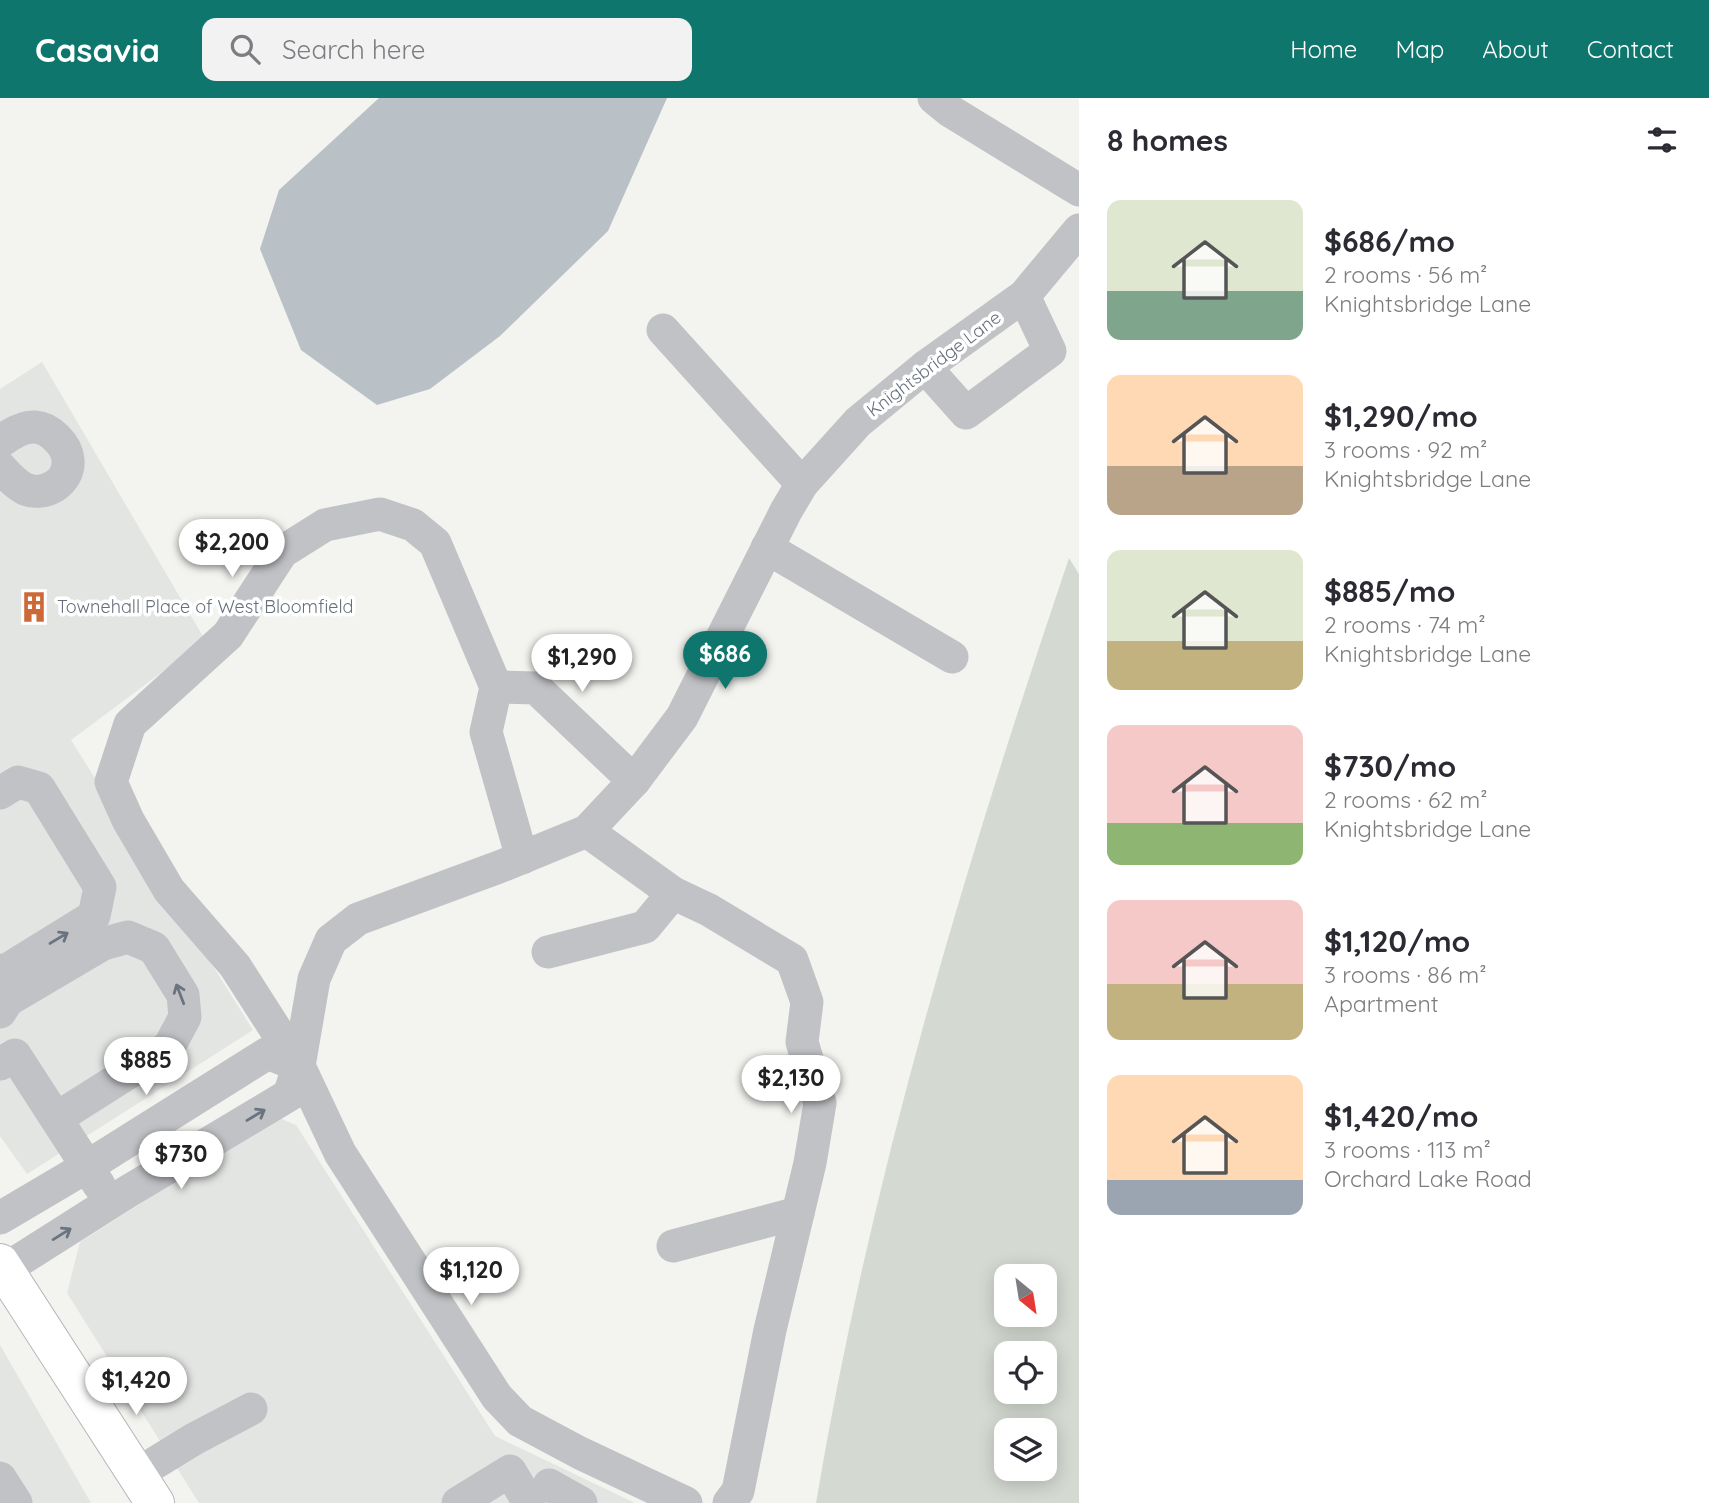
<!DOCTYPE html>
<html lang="en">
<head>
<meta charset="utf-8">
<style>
	body { margin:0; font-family:Quicksand,sans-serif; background:#f2f2f3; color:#2b2b33; height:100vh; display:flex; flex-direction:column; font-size:26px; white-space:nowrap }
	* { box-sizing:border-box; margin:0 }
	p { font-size:23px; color:#7c7c81 }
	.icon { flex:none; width:38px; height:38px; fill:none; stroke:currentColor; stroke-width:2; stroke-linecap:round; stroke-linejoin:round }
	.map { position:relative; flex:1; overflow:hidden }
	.drawer { display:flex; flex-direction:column; background:#fff; width:630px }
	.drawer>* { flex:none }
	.needle { width:46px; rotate:150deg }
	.fabs { position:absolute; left:994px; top:1166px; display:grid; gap:14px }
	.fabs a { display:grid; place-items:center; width:63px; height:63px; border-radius:14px; background:#fff; box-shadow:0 4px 18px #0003; font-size:35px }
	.price { position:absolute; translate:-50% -60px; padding:0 16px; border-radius:24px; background:#fff; color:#222; font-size:23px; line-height:46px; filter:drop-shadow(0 2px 4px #0008) }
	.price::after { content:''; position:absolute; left:50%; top:42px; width:21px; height:16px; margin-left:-10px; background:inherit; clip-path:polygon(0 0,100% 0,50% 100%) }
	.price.current { background:#0f766e; color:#fff }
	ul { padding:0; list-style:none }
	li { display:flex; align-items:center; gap:21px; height:175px; padding:0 28px }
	li span { display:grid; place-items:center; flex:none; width:196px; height:140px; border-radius:14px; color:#555 }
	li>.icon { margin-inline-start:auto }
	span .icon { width:84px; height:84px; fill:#fffc; stroke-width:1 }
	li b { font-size:30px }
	h2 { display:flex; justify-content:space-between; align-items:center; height:84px; padding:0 28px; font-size:30px }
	header { display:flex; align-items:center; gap:42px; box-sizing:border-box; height:98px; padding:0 35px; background:#0f766e; color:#fff }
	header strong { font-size:33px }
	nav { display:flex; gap:38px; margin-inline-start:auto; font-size:24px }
	.search { width:490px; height:63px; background:#f2f2f3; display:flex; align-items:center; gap:18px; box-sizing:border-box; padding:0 24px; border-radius:14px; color:#7c7c81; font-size:26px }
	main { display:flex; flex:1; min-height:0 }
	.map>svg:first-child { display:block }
	.built { fill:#e3e5e3 }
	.green { fill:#d4dad1; fill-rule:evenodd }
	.water { fill:#b9c1c6 }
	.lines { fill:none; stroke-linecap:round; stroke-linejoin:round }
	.major-casing { stroke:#b3b6b9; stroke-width:40 }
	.minor { stroke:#c0c2c5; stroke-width:33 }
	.major { stroke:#fff; stroke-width:38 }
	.oneway { stroke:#6a7481 }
	.labels { text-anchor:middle; stroke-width:7; stroke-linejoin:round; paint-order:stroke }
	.street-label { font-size:18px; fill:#66707d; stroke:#fff }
	.poi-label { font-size:18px; fill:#66707d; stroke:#fff; text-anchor:start }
</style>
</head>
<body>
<header>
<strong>Casavia</strong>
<div class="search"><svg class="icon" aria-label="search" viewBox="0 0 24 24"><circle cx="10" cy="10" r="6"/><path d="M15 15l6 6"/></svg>Search here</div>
<nav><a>Home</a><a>Map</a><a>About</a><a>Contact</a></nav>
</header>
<main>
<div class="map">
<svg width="1079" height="1405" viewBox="0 0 1079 1405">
	<rect width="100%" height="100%" fill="#f3f3f0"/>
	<g class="built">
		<path d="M42,264L205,542L71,642L253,932L27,1076L0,1038V291Z"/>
		<path d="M277,1019L296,1027L495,1338L635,1405H199L67,1195L80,1144Z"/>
		<path d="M0,1247L91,1405H0Z"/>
	</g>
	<path class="green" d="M1069,460L1079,476V1405H816C870,1082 964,770 1069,460ZM1006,1178H1045V1216H1006ZM1006,1255H1045V1293H1006ZM1006,1332H1045V1370H1006Z"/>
	<path class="water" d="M379,0H667L608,133L500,238L430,291L377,307L301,252L260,151L279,92Z"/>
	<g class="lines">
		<defs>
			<path id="major" d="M0,1165L155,1405"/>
		</defs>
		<use href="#major" class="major-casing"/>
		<g class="minor">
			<path d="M934,0L950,13L1079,92"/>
			<path d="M663,232L802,386"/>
			<path d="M925,269L966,315L1050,253L1024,198"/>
			<path d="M0,344C9,337 23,328 35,329C50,330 67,347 68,362C70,385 44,399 25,391C15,386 7,377 0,369"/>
			<path d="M767,450L952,559"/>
			<path d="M496,589L536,590L634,683"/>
			<path d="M0,695L18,684L39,690L100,789L94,818L5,873L0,872"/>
			<path d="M587,733L673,795L709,812L792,862L807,904L802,944L820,1005L810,1065L770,1232L738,1393L729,1405"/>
			<path d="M522,760L486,634L496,589L435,445L413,427L380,416L325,427L282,454L228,537L130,626L111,684L128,722L169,792L235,868L299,968L340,1055L497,1299L520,1323L580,1355L686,1405"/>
			<path d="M548,854L645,829L673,795"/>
			<path d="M0,914L8,902L103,846L128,839L154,850L183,897L185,919L169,949L57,1020"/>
			<path d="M0,966L15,957L99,1087"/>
			<path d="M0,1120L88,1068L268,955L299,968"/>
			<path d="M673,1148L798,1115"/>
			<path d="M4,1172L127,1094L289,997L299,968L314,881L331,842L358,821L499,769L587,733L634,683L682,619L786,413L802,386L858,324L925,269L1024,198L1079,132"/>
			<path d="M137,1376L194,1341L251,1311"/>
			<path d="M0,1380L16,1405"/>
			<path d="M549,1387L581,1405"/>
			<path d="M458,1405L510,1373L529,1405"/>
		</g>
		<use href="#major" class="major"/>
	</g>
	<defs><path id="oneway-shaft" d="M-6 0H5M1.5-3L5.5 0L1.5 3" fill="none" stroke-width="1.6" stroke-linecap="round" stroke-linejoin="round" transform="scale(1.75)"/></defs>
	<g class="oneway">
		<use href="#oneway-shaft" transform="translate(59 840) rotate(-31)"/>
		<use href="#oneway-shaft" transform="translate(180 896) rotate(-111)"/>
		<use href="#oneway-shaft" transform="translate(256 1017) rotate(-31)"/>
		<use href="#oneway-shaft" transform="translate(62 1136) rotate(-32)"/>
	</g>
	<defs>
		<symbol id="building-bare" viewBox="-9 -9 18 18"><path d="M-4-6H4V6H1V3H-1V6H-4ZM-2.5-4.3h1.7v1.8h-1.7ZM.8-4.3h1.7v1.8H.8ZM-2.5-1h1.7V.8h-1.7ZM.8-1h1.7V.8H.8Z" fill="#cd6936" stroke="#fff" stroke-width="2.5" paint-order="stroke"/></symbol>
	</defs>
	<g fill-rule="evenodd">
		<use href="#building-bare" x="12" y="487" width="44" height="44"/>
	</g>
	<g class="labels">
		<g class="street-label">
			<text transform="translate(934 266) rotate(-37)" y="6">Knightsbridge Lane</text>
		</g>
		<g class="poi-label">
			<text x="57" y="515">Townehall Place of West Bloomfield</text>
		</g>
	</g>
</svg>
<div class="fabs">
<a><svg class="needle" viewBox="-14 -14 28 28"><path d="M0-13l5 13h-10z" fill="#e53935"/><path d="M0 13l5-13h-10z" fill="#7c7c81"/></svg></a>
<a><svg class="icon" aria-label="locate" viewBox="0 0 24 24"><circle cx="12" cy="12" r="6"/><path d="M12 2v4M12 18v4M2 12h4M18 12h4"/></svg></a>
<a><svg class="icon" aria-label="layers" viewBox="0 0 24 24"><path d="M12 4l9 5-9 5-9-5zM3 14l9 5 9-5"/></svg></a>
</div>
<b class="price" style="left:232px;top:481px">$2,200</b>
<b class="price current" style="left:725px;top:593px">$686</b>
<b class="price" style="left:582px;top:596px">$1,290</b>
<b class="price" style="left:146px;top:999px">$885</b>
<b class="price" style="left:791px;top:1017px">$2,130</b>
<b class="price" style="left:181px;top:1093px">$730</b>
<b class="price" style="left:471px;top:1209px">$1,120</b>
<b class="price" style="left:136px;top:1319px">$1,420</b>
</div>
<section class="drawer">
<h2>8 homes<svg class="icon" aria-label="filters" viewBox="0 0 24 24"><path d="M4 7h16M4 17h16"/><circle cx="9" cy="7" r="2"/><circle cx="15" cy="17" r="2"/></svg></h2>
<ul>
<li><span style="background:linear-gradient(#dfe7d0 65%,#7fa58c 0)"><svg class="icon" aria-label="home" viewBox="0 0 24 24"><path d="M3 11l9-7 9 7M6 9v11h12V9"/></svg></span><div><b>$686/mo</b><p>2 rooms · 56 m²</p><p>Knightsbridge Lane</p></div></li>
<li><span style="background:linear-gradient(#ffd9b3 65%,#b9a48a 0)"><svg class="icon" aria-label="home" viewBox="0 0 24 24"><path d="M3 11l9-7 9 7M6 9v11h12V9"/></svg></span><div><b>$1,290/mo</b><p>3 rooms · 92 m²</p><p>Knightsbridge Lane</p></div></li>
<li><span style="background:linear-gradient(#dfe7d0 65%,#c2b280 0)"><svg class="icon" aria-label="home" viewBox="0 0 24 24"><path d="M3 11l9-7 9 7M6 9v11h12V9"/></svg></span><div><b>$885/mo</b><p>2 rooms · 74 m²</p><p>Knightsbridge Lane</p></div></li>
<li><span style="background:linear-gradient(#f6c9c9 70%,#8fb573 0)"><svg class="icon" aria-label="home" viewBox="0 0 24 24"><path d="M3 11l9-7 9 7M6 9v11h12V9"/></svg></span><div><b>$730/mo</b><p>2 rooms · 62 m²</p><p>Knightsbridge Lane</p></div></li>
<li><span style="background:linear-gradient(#f6c9c9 60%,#c2b280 0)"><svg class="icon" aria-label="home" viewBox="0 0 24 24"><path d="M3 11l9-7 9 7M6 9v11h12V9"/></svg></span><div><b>$1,120/mo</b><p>3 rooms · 86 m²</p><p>Apartment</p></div></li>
<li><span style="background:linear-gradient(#ffd9b3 75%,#9aa5b1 0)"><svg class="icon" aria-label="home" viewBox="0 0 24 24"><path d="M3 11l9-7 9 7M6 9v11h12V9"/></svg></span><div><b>$1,420/mo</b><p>3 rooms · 113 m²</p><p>Orchard Lake Road</p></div></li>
</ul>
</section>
</main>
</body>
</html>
